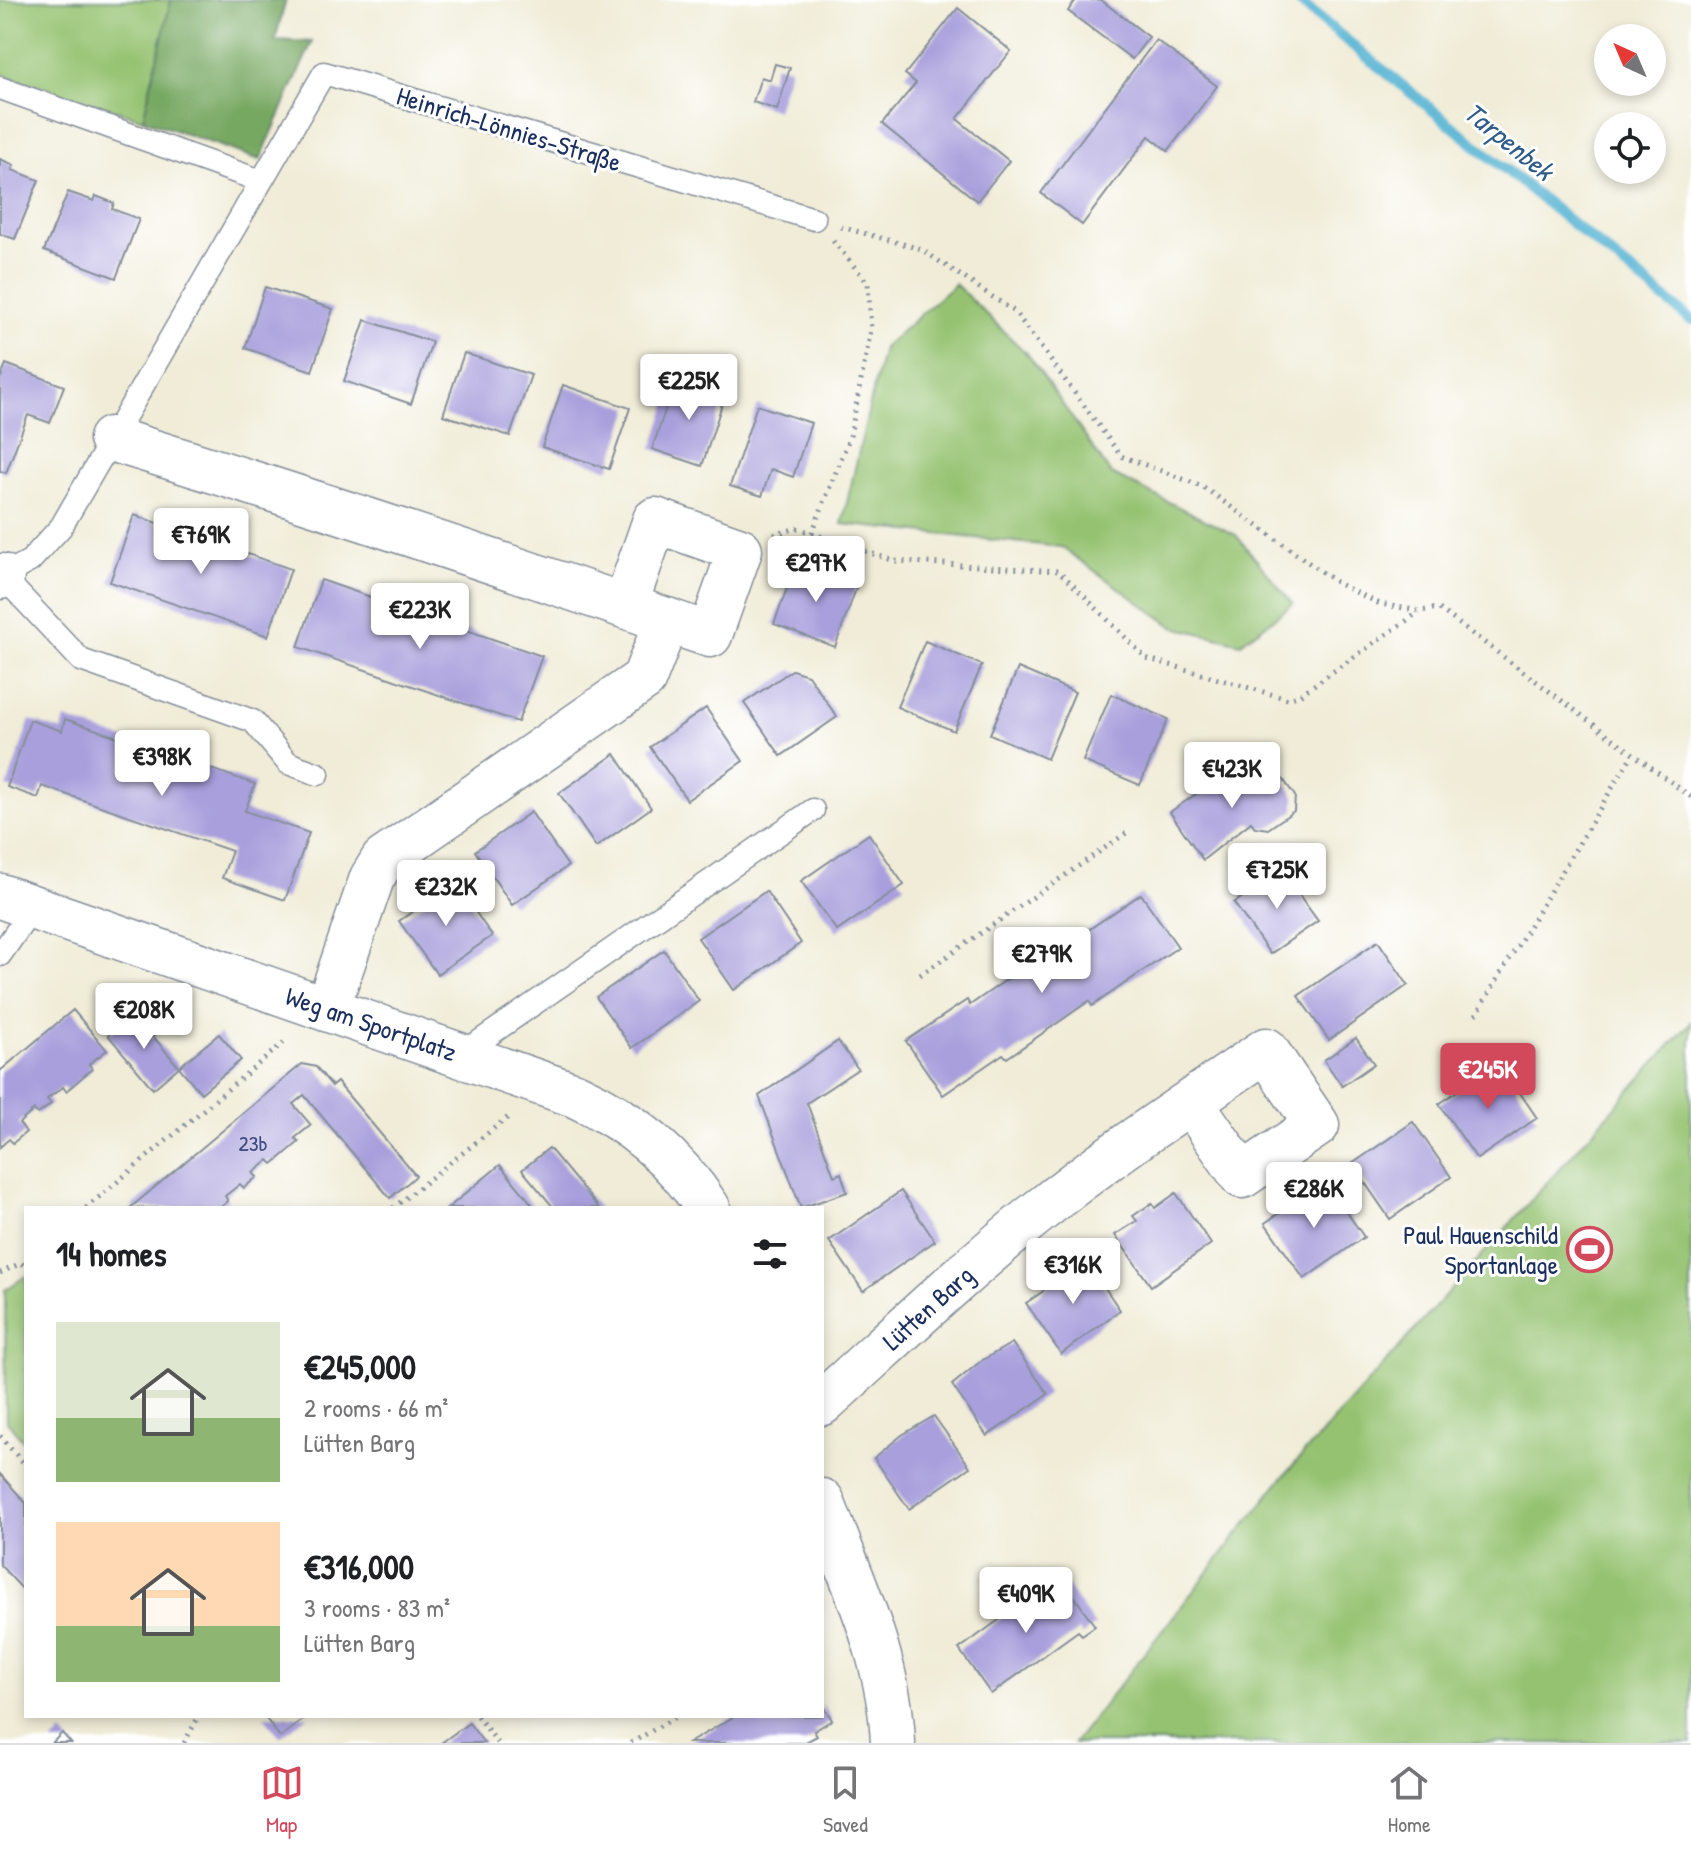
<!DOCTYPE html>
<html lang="en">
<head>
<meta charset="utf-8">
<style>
	body { margin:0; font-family:"Patrick Hand",sans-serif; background:#f6f6f6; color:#202124; height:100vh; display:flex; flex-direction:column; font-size:30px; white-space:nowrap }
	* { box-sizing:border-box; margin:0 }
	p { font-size:26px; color:#757577 }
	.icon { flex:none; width:44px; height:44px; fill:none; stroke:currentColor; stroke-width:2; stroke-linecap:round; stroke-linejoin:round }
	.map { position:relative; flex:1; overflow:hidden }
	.details { position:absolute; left:24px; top:1206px; width:800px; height:512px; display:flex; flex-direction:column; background:#fff; border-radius:0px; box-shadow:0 4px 12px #0003 }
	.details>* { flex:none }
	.needle { width:52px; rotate:316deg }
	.buttons { position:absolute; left:1594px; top:24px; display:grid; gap:16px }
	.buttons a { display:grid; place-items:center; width:72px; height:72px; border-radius:50%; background:#fff; box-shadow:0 4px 12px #0003; font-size:40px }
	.price { position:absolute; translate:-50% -68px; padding:0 18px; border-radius:8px; background:#fff; color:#222; font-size:26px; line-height:52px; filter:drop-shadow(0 2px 4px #0008) }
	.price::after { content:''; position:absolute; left:50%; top:48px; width:24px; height:18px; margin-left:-12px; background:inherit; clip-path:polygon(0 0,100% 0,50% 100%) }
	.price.active { background:#d1495b; color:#fff }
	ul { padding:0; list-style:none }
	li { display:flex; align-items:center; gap:24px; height:200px; padding:0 32px }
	li span { display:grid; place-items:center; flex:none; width:224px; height:160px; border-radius:0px; color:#555 }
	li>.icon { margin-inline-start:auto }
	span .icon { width:96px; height:96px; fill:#fffc; stroke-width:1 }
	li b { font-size:34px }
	h2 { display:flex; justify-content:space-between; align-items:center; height:96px; padding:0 32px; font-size:34px }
	.dock { display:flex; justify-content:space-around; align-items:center; height:112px; border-top:2px solid #e0e0e0; background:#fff; font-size:22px; color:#757577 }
	.dock a { display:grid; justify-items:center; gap:4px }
	.dock .active { color:#d1495b }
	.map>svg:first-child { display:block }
	.green { fill:#94c270; stroke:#587867; stroke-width:2 }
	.forest { fill:#77a862; stroke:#496c60; stroke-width:2 }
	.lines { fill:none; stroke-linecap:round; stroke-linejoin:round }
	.stream { stroke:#55b3d3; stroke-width:11 }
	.building { fill:#a89fdc }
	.lane-casing { stroke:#868e9a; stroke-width:25 }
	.street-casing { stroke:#868e9a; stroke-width:47 }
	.path { stroke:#868e9a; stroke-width:5; stroke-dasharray:2 6; stroke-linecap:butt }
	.lane { stroke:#fff; stroke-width:22 }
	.street { stroke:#fff; stroke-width:44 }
	.labels { text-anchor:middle; stroke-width:6; stroke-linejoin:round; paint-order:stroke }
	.number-label { font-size:22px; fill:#3e4b7e }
	.street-label { font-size:26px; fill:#1b2f5e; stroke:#fff }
	.poi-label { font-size:26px; fill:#1b2f5e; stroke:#fff; text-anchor:end }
	.water-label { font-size:28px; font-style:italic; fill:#2f5d87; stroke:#fff }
</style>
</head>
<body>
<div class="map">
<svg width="1691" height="1743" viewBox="0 0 1691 1743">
	<rect width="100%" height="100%" fill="#fff"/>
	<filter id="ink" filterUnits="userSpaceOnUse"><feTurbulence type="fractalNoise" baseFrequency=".0125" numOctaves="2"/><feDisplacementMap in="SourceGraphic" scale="16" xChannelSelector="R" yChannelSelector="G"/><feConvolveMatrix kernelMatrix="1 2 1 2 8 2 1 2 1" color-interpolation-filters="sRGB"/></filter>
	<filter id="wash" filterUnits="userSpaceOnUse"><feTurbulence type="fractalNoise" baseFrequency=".006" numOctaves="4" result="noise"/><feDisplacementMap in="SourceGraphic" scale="32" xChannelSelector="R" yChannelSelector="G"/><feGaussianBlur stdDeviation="1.8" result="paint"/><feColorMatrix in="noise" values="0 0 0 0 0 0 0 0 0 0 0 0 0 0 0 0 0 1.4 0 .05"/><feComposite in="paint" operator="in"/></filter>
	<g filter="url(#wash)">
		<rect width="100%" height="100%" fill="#f0ecd7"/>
		<g class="green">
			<path d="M0,0H171L143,119L0,74Z"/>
			<path d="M955,284L1029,356L1111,474L1236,535L1293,604L1241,643L1174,627L1061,547L842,524L883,348Z"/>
			<path d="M1691,1022V1743H1074L1282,1478Z"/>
			<path d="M26,1276V1444L6,1420L5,1290Z"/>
		</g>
		<path class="forest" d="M171,0H286L275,40L312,42L260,160L143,119Z"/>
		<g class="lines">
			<path class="stream" d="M1297,0L1691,320"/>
		</g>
		<g id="blocks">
			<g class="building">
				<path d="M1076,0H1101L1149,37L1132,59L1068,11Z"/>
				<path d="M958,8L1011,51L957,119L1009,161L977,201L882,124L916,83L905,74Z"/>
				<path d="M1156,40L1217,86L1168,151L1149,136L1082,225L1041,193Z"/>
				<path d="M775,64L790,68L777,110L753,102L761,77L770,80Z"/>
				<path d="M0,159L14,165L12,170L39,180L15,239L0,234Z"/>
				<path d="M68,192L94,201L96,196L114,203L112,209L139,219L116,278L44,251Z"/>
				<path d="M265,287L333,309L312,371L245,348Z"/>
				<path d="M365,320L432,342L411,404L344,381Z"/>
				<path d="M464,353L531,375L510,436L443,415Z"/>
				<path d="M6,364L64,386L50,423L28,415L6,473L0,471V379Z"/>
				<path d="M676,378L725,395L702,466L652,449Z"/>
				<path d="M563,385L630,408L609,469L542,447Z"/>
				<path d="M757,405L811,423L793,477L771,469L762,496L730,486Z"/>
				<path d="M134,515L291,569L268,636L110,582Z"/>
				<path d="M797,561L858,583L835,647L774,624Z"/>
				<path d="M321,580L542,656L518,722L298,647Z"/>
				<path d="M925,641L982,665L954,731L897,707Z"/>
				<path d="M1018,668L1075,692L1047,759L990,734Z"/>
				<path d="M792,670L808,675L837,717L781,756L744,703Z"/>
				<path d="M1111,694L1168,719L1140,785L1083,761Z"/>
				<path d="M706,708L743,761L687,800L650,747Z"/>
				<path d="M65,719L255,784L245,811L309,833L285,900L222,878L232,851L42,786L38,798L7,787L30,720L62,731Z"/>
				<path d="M615,754L651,808L596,847L559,793Z"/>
				<path d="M1234,768L1249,789L1269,775L1283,779L1295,796L1294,811L1268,829L1255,827L1251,822L1203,860L1170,812Z"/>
				<path d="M531,812L568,866L512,905L475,851Z"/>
				<path d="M869,834L904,885L837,931L801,881Z"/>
				<path d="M1287,866L1302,889L1297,892L1318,921L1270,954L1234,903Z"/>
				<path d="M455,882L492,936L437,974L399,921Z"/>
				<path d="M766,891L801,943L734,990L698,938Z"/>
				<path d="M1141,894L1178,947L1092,1006L1089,1001L1007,1058L1003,1054L943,1095L906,1041L967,1000L970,1005L1052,948L1056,952Z"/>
				<path d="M1378,941L1408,985L1329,1040L1298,996Z"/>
				<path d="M664,950L699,1001L632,1048L596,997Z"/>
				<path d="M73,1010L107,1050L89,1064L92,1069L66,1091L63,1087L47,1099L51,1104L38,1114L34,1110L19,1123L26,1132L13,1143L9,1139L0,1147V1071Z"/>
				<path d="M134,1014L179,1067L153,1089L108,1035Z"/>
				<path d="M219,1034L241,1060L201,1093L179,1067Z"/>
				<path d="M1356,1038L1374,1064L1342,1086L1324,1060Z"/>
				<path d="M838,1041L858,1069L807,1103L834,1176L841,1173L847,1192L801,1208L759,1096Z"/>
				<path d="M1499,1062L1537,1118L1477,1159L1439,1104Z"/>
				<path d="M302,1064L316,1067L332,1086L337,1082L416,1176L390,1198L304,1095L293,1104L311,1125L295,1138L299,1142L273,1164L269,1160L253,1173L257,1177L244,1188L240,1184L225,1196L228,1201L220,1208H130Z"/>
				<path d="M1413,1122L1451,1177L1390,1219L1352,1164Z"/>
				<path d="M549,1148L599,1208H554L522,1170Z"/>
				<path d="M500,1165L532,1204L527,1208H448Z"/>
				<path d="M1325,1181L1364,1237L1304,1279L1265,1223Z"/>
				<path d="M901,1191L935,1241L863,1291L829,1241Z"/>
				<path d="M1176,1193L1211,1244L1151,1286L1115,1235L1137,1221L1133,1216L1152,1203L1155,1208Z"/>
				<path d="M1085,1259L1120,1310L1061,1354L1026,1303L1042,1292L1053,1278Z"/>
				<path d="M1012,1343L1048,1394L987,1436L952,1385L981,1361Z"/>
				<path d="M934,1416L970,1467L909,1509L874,1458L902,1435Z"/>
				<path d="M0,1474L26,1503V1593L0,1565Z"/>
				<path d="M1060,1576L1095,1626L1082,1635L1078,1631L991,1694L959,1649Z"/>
				<path d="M822,1704L832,1720L814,1731L817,1736L804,1743H689L735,1716H822Z"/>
				<path d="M264,1716H308L280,1737Z"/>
				<path d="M469,1723L484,1743H441Z"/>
				<path d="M62,1733L71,1743H52Z"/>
			</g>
		</g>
	</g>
	<g filter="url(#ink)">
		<use href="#blocks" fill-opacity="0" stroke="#868e9a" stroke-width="2"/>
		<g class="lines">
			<defs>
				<g id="lane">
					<path d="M0,88L261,181"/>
					<path d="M318,774L288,763L253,721L81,660L2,576L30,561L61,527L324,73L814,219"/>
					<path d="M0,955L33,908"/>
					<path d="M460,1055L813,810"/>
				</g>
				<g id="street">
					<path d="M111,439C312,500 511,567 710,635L740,550L655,520L625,606"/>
					<path d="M0,577L2,576"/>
					<path d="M0,896L575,1095C630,1120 675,1157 708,1208"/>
					<path d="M327,1009L372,878L383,860L644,679L667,620"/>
					<path d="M822,1403C893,1339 962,1273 1037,1213C1110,1154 1189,1103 1266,1050L1317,1125L1242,1176L1191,1102"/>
					<path d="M822,1501C851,1579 890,1658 893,1743"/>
				</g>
			</defs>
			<use href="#lane" class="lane-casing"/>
			<use href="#street" class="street-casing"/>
			<g class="path">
				<path d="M841,227L921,249L1015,312L1121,456L1202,486L1337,583L1380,604L1420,611L1438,608L1691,797"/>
				<path d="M812,533L850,436L871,330L868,283L833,241"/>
				<path d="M774,535L797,528L894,561L1059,571L1146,658L1288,699L1298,696L1419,612"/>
				<path d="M920,975L1128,832"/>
				<path d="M1476,1015L1632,755"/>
				<path d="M86,1208L288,1039"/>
				<path d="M393,1208L512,1114"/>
				<path d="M0,1273L21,1263L26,1267"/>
				<path d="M0,1436L26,1466"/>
				<path d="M477,1716L498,1743"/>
				<path d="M184,1743L199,1716"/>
				<path d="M631,1743L677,1716"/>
			</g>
			<use href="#lane" class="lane"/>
			<use href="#street" class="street"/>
		</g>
	</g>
	<defs>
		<symbol id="stadium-ring" viewBox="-11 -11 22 22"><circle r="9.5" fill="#fff" stroke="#d1495b" stroke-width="1.5"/><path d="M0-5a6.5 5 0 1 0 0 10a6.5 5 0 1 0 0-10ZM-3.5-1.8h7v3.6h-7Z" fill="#d1495b"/></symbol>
	</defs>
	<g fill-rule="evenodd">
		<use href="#stadium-ring" x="1564" y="1224" width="51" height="51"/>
	</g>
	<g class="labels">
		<g class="number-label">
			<text x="253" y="1151">23b</text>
		</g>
		<g class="street-label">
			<text transform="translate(509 129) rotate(17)" y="9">Heinrich-Lönnies-Straße</text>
			<text transform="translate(371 1024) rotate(19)" y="9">Weg am Sportplatz</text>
			<text transform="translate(928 1308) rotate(-42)" y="9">Lütten Barg</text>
		</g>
		<g class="poi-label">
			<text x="1558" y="1244">Paul Hauenschild<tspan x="1558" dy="30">Sportanlage</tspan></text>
		</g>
		<g class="water-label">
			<text transform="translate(1509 141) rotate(39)" y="10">Tarpenbek</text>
		</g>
	</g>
</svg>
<div class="buttons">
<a><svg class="needle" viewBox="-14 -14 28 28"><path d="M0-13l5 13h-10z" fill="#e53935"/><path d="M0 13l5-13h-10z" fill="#757577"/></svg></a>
<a><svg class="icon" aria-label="locate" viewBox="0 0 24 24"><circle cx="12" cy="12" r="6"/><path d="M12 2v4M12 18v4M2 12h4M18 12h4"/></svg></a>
</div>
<b class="price" style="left:689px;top:422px">€225K</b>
<b class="price" style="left:201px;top:576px">€769K</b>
<b class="price" style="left:816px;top:604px">€297K</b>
<b class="price" style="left:420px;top:651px">€223K</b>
<b class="price" style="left:162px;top:798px">€398K</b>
<b class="price" style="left:1232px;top:810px">€423K</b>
<b class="price" style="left:1277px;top:911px">€725K</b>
<b class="price" style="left:446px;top:928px">€232K</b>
<b class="price" style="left:1042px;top:995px">€279K</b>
<b class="price" style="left:144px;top:1051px">€208K</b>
<b class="price active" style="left:1488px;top:1111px">€245K</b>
<b class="price" style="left:1314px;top:1230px">€286K</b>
<b class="price" style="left:1073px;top:1306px">€316K</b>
<b class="price" style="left:1026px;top:1635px">€409K</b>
<section class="details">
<h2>14 homes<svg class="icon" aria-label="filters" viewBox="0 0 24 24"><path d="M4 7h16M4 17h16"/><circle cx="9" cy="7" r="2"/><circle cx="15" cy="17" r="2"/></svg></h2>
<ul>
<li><span style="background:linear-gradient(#dfe7d0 60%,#8fb573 0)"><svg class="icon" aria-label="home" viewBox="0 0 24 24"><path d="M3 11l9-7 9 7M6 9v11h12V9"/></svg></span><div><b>€245,000</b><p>2 rooms · 66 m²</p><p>Lütten Barg</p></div></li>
<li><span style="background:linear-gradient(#ffd9b3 65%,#8fb573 0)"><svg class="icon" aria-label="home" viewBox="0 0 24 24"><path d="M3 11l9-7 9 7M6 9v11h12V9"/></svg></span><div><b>€316,000</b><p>3 rooms · 83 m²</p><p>Lütten Barg</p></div></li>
</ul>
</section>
</div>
<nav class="dock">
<a class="active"><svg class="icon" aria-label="map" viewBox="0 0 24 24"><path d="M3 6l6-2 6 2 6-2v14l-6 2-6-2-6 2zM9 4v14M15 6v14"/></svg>Map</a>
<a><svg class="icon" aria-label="saved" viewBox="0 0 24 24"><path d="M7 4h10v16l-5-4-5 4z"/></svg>Saved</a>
<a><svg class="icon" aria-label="home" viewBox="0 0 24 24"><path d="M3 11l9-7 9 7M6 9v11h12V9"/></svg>Home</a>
</nav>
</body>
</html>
